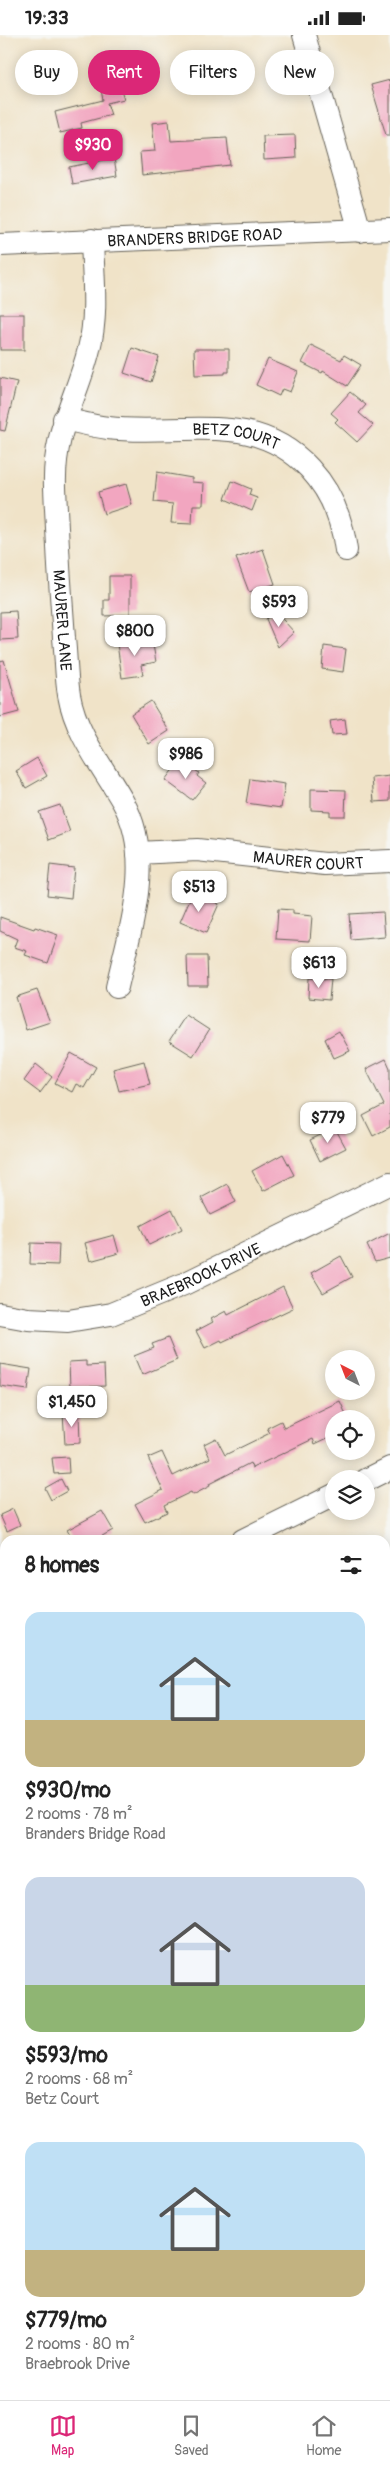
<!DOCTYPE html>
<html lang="en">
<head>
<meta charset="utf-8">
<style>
	body { margin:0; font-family:Pangolin,sans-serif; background:#f6f6f6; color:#222; height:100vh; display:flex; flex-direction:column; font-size:19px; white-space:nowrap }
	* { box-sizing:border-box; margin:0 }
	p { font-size:16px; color:#767676 }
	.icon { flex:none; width:28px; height:28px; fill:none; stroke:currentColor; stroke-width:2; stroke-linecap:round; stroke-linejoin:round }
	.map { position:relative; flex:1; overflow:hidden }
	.drawer { position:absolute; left:0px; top:1500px; width:390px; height:865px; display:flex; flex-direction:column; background:#fff; border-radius:15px 15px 0 0; box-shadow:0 2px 12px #0003 }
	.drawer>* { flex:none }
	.hud { position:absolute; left:15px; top:15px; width:360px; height:45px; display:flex; gap:10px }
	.needle { width:32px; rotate:318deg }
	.buttons { position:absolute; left:325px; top:1315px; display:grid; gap:10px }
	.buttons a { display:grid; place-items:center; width:50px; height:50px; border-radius:50%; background:#fff; box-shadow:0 2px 12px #0003; font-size:25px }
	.price { position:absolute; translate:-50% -42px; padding:0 11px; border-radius:10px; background:#fff; color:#222; font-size:16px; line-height:32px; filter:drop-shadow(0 1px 2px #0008) }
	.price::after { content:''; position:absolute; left:50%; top:30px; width:15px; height:11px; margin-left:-8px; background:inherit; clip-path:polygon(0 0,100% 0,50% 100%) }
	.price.active { background:#db2777; color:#fff }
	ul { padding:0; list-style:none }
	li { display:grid; align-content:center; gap:10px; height:265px; padding:0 25px }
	li span { display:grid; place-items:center; height:155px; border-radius:15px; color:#555 }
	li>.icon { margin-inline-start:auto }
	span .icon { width:90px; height:90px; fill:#fffc; stroke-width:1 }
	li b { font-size:21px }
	h2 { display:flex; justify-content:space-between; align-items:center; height:60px; padding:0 25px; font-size:21px }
	.pill { padding:0 18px; border-radius:22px; background:#fff; box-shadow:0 2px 12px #0003; font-size:18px; line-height:45px }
	.pill.active { background:#db2777; color:#fff }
	.status { display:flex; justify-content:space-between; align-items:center; height:35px; padding:0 25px; background:#fff; direction:ltr }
	.status svg { height:14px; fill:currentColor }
	.dock { display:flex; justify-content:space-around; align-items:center; height:70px; border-top:1px solid #e0e0e0; background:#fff; font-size:14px; color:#767676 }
	.dock a { display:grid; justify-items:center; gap:2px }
	.dock .active { color:#db2777 }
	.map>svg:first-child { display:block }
	.building { fill:#f2a6c0 }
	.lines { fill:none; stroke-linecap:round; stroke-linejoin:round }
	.minor-casing { stroke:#666258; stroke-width:24 }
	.minor { stroke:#fff; stroke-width:22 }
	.labels { text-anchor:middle; stroke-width:4.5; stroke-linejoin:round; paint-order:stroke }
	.street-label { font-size:16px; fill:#1c1c1c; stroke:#f6f6f2 }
</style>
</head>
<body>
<div class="status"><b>19:33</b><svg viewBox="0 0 49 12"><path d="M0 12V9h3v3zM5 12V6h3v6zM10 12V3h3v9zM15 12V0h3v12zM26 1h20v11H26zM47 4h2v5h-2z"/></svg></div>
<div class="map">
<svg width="390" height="2365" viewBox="0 0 390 2365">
	<rect width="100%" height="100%" fill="#f6f6f2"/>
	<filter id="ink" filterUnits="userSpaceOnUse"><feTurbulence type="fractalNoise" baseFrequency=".02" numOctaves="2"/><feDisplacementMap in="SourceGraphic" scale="10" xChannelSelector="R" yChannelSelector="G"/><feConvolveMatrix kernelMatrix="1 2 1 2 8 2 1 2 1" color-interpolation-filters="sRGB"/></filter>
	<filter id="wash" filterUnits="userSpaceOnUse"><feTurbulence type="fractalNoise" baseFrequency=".0096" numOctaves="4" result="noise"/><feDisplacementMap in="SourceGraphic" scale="20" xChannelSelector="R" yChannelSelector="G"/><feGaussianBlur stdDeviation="1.12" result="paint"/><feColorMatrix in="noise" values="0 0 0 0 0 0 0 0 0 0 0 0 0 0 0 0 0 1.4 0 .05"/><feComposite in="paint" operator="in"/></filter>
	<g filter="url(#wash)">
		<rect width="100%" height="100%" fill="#f0e3c8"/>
		<g id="blocks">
			<g class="building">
				<path d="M220,29L224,42L200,48L197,35Z"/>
				<path d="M390,45V100H386L371,50Z"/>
				<path d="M120,51L124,64L107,68L111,80L81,88L82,93L60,98L55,77L103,65L101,55Z"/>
				<path d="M169,86L171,106L227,103L230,130L142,140L140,117L155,116L152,88Z"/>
				<path d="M295,100L296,123L264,125L263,101Z"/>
				<path d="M114,123L117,141L72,149L69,132Z"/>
				<rect x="0" y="279" width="24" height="36"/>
				<path d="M311,310L341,325L344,320L361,330L347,351L323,336L322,338L302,328Z"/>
				<path d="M132,313L159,322L151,347L124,338Z"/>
				<path d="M194,314H229V337H225V339L195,340Z"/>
				<path d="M268,324L298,337L290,357L282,354L279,361L256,350Z"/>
				<path d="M0,343L17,347L5,396L0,395Z"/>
				<path d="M350,357L366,370L359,378L373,390L357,407L335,387L338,384L331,378Z"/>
				<path d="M157,437L192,443V447L204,448L203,470H193L192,489L171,488L173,469L154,467Z"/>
				<path d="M232,446L251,454L249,460L257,463L252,476L225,464Z"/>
				<path d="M126,449L132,470L104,479L98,457Z"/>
				<path d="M263,514L275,549L249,557L236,523Z"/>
				<path d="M109,541H130V580L104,581V565H109Z"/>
				<path d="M16,576L18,604L0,605V577Z"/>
				<path d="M275,576L294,597L278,612L266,584Z"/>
				<path d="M152,604L156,627L141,630L143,640L122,643L117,609Z"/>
				<path d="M324,611L346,614L343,637L322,634Z"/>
				<path d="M4,625L19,677L0,682V626Z"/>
				<path d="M151,666L169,696L149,709L131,679Z"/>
				<path d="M345,684L347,699L332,700L330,686Z"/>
				<path d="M37,723L47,741L26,753L16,736Z"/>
				<path d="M181,724L199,738L197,741L206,748L192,765L165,745Z"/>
				<path d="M390,741V766L374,767L372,743Z"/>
				<path d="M250,744L285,749L281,773L246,768Z"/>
				<path d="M311,754L346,755L345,781H330V776L311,775Z"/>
				<path d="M60,770L70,797L49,805L39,777Z"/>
				<path d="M50,830L74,833L71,863L47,860Z"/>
				<path d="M193,857L219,869L206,898L180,887Z"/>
				<path d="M278,874L293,875V879L312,881L310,906L276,904Z"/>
				<path d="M383,877L385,902L351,905L349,879Z"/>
				<path d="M0,882L34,894L35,892L58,900L48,928L25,920L27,916L14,912L17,904L0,896Z"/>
				<path d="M187,921H207L208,951H188Z"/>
				<path d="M309,943L331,944L329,965L308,963Z"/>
				<path d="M37,955L50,987L26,995L16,962Z"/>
				<path d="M186,980L209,995L193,1021L169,1006Z"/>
				<path d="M339,996L350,1016L334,1023L325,1004Z"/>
				<path d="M71,1018L96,1032L84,1053L76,1049L72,1057L55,1048Z"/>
				<path d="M386,1024L390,1033V1092L373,1101L363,1081L384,1070L366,1034Z"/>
				<path d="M144,1026L150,1049L119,1056L113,1034Z"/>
				<path d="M36,1029L52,1042L40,1058L24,1046Z"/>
				<path d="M335,1093L346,1113L320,1126L310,1105Z"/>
				<path d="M283,1119L294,1140L263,1156L252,1136Z"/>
				<path d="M227,1149L236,1167L210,1180L201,1163Z"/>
				<path d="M172,1174L182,1194L149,1210L140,1191Z"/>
				<path d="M390,1198V1223L375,1227L367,1210Z"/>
				<path d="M114,1200L119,1218L90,1226L85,1208Z"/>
				<path d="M31,1208L59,1209L58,1230L30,1229Z"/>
				<path d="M341,1221L352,1242L323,1258L311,1238Z"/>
				<path d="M283,1252L293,1273L222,1307L221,1305L205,1313L196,1296L213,1287L211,1284L226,1276L228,1280Z"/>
				<path d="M168,1303L177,1325L142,1340L134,1321L154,1313L152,1309Z"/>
				<path d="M86,1326V1331L104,1330L105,1351L70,1353L69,1327Z"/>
				<path d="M0,1329L31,1334L28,1355L0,1351Z"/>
				<path d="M340,1366L348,1384H334V1400L315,1409L313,1404L252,1433L250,1428L209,1449L210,1451L193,1460L191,1457L164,1470L167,1477L145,1487L135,1469L163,1455L148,1423L162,1417L173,1441L210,1423L204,1409L216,1403L225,1420L270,1398L267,1393L281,1386L284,1393Z"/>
				<path d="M63,1378H79L80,1408L65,1409Z"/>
				<path d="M68,1422L69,1438L54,1439L52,1423Z"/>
				<path d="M61,1444L67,1456L51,1465L45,1453Z"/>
				<path d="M13,1474L20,1490L7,1496L0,1480Z"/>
				<path d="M102,1476L113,1495L95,1505H73L67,1495Z"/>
			</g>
		</g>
	</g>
	<g filter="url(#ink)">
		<use href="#blocks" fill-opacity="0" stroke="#666258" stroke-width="1"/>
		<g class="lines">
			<defs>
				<g id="minor">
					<path d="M304,0L360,196"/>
					<path id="s1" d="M92,205C93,241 98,279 89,314C77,364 53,395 55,452C57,502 60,552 64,603C66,621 66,642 69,660C76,700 104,733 123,767C155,824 130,893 117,952"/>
					<path id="s2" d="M0,210L390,194"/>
					<path id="s3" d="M64,384C78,387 93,391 108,393C148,398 189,391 230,395C296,401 338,452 346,515"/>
					<path id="s4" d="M138,818L197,815L325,829L390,826"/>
					<path id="s5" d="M0,1279L28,1284L68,1286L111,1279L184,1249L390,1148"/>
					<path d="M366,1445L390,1433"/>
					<path d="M243,1505L334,1460"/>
					<path d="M0,1620L5,1618"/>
					<path d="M385,1749L390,1747"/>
					<path d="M0,1940L5,1938"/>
					<path d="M385,1941L390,1953"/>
					<path d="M178,2360V2365"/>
				</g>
			</defs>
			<use href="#minor" class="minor-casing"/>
			<use href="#minor" class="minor"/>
		</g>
	</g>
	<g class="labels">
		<g class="street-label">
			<text dy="6" stroke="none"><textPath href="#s2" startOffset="195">BRANDERS BRIDGE ROAD</textPath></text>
			<text dy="6" stroke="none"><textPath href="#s3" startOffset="174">BETZ COURT</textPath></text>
			<text dy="6" stroke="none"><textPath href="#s1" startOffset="386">MAURER LANE</textPath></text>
			<text dy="6" stroke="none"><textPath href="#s4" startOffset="171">MAURER COURT</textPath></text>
			<text dy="6" stroke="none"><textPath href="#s5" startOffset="210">BRAEBROOK DRIVE</textPath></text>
		</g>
	</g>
</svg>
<div class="buttons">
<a><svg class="needle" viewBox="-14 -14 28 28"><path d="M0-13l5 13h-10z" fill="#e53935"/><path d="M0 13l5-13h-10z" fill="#767676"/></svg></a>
<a><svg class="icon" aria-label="locate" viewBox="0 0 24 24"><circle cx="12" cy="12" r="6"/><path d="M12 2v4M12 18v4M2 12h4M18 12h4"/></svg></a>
<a><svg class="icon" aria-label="layers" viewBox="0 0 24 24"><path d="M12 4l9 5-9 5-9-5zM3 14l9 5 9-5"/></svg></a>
</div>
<b class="price active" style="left:93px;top:136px">$930</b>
<b class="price" style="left:279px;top:593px">$593</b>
<b class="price" style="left:135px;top:622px">$800</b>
<b class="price" style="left:186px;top:745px">$986</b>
<b class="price" style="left:199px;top:878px">$513</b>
<b class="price" style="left:319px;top:954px">$613</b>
<b class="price" style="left:328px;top:1109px">$779</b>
<b class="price" style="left:72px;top:1393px">$1,450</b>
<div class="hud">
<a class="pill">Buy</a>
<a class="pill active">Rent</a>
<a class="pill">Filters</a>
<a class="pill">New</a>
</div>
<section class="drawer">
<h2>8 homes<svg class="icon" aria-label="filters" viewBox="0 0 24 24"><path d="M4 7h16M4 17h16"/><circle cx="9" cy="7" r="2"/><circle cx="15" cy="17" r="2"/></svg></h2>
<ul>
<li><span style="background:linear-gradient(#bfe0f5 70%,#c2b280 0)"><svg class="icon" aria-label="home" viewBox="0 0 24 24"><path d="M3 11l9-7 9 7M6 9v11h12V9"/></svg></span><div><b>$930/mo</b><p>2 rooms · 78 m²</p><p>Branders Bridge Road</p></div></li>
<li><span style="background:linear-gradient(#c9d6e8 70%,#8fb573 0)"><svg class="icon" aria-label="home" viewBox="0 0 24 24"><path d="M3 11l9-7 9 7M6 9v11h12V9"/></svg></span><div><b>$593/mo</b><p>2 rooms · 68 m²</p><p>Betz Court</p></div></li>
<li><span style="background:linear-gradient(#bfe0f5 70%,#c2b280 0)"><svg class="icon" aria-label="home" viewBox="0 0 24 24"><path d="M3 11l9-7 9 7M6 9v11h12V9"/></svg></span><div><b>$779/mo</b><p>2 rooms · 80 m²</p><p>Braebrook Drive</p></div></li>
</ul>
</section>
</div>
<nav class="dock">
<a class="active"><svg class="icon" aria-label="map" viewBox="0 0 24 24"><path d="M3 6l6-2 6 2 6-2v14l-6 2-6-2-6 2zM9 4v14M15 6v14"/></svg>Map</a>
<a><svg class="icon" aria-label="saved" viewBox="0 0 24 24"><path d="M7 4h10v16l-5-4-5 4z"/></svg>Saved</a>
<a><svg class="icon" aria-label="home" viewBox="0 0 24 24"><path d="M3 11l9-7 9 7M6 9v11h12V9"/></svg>Home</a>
</nav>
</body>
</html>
